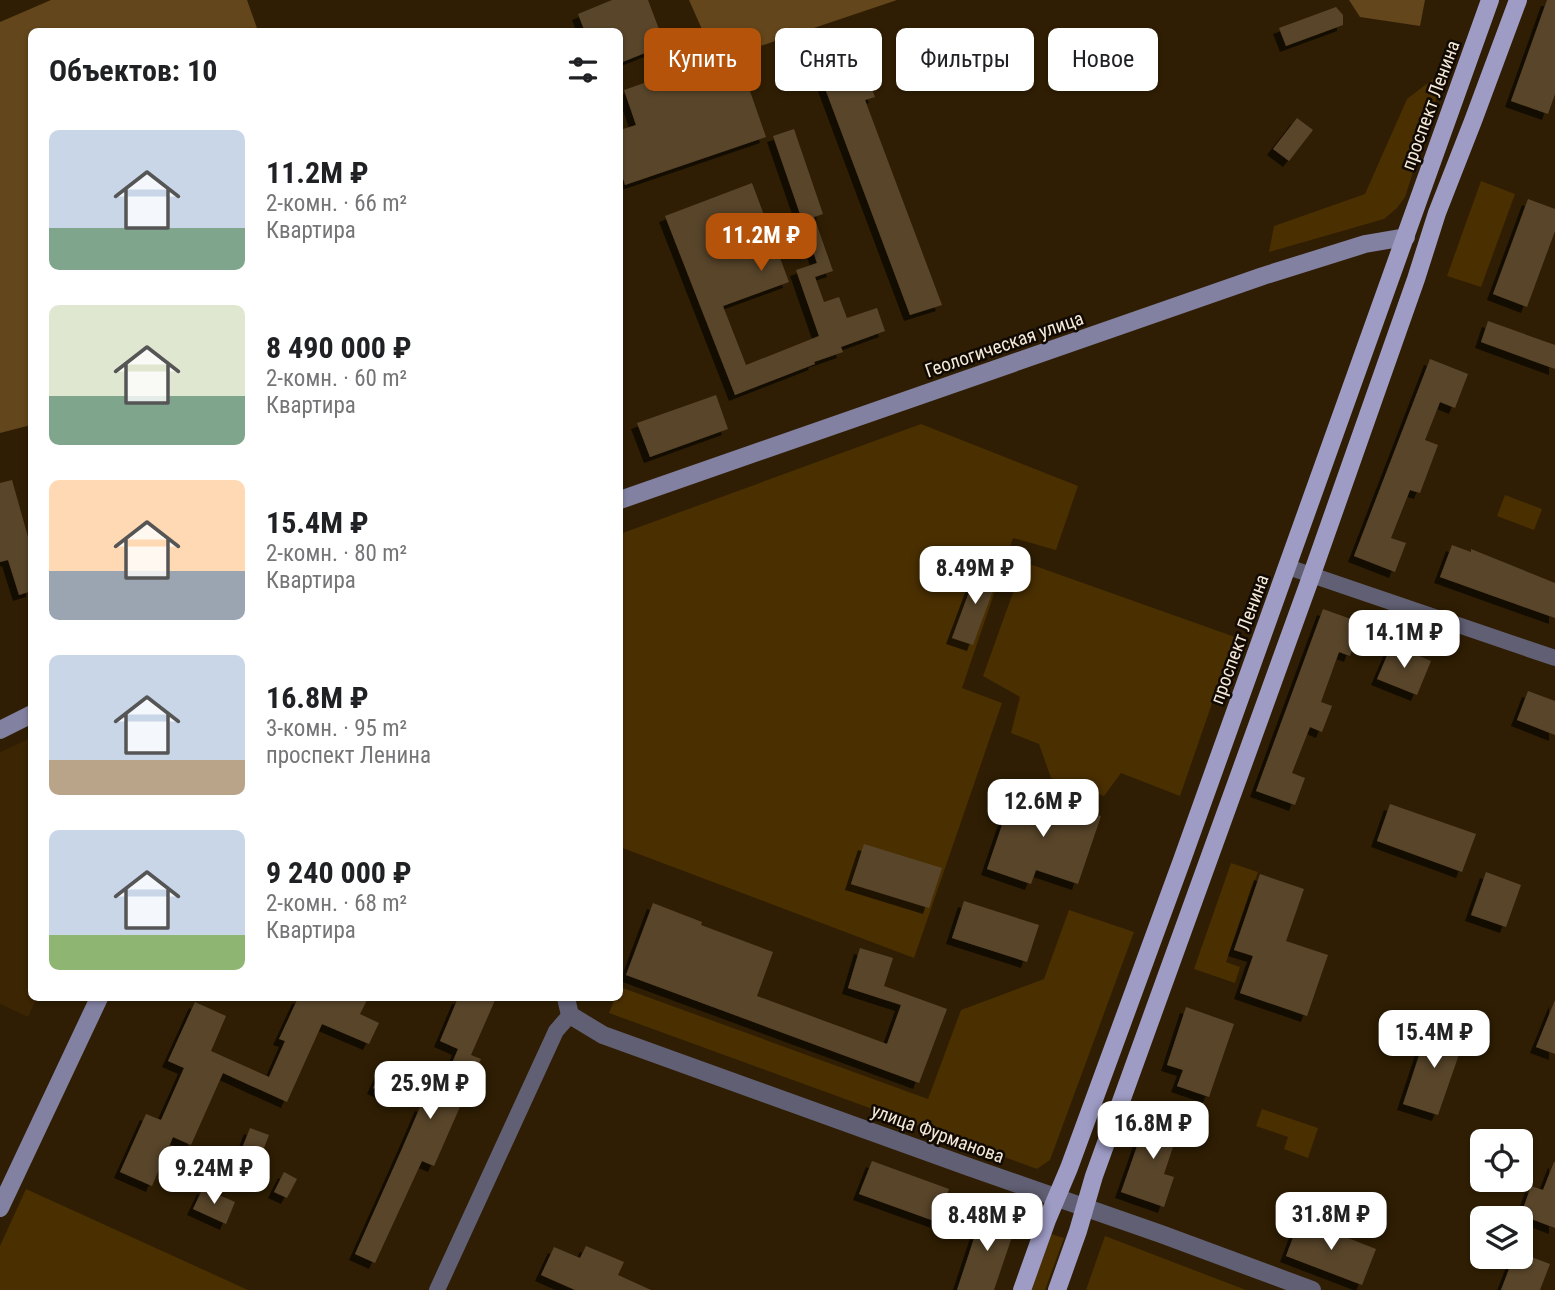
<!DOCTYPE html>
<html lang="ru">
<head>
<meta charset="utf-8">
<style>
	body { margin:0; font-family:"Roboto Condensed",sans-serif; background:#f6f6f6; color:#202124; height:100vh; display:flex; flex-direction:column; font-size:26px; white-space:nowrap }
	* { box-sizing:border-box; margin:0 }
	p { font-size:23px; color:#757577 }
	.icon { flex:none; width:38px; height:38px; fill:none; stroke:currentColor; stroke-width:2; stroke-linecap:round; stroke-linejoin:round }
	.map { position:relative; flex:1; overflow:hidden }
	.panel { position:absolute; left:28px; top:28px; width:595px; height:973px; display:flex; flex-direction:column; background:#fff; border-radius:10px; box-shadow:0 2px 5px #0004 }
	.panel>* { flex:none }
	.top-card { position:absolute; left:644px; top:28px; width:665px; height:63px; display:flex; gap:14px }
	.buttons { position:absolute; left:1470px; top:1129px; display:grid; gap:14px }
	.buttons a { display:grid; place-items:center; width:63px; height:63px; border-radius:10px; background:#fff; box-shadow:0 2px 5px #0004; font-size:35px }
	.price { position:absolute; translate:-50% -60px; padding:0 16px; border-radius:14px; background:#fff; color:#222; font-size:23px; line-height:46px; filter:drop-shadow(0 2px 4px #0008) }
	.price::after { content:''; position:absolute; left:50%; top:42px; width:21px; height:16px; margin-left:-10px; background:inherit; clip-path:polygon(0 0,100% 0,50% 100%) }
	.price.active { background:#b45309; color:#fff }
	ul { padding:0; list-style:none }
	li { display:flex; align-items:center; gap:21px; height:175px; padding:0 21px }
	li span { display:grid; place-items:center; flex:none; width:196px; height:140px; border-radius:10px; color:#555 }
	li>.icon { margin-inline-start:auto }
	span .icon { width:84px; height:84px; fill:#fffc; stroke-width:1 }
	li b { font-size:30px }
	h2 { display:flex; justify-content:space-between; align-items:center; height:84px; padding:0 21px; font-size:30px }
	.chip { padding:0 24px; border-radius:10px; background:#fff; box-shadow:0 2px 5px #0004; font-size:24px; line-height:63px }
	.chip.active { background:#b45309; color:#fff }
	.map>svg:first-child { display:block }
	.built { fill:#3b2502 }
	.green { fill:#4a2f00 }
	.forest { fill:#63461b }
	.building { fill:#59452a; filter:url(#shadow) }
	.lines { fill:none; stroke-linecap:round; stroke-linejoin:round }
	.minor { stroke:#605f73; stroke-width:16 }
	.tertiary { stroke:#605f73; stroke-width:18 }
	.secondary { stroke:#8381a1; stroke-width:18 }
	.primary { stroke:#9e9cc5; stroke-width:18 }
	.labels { text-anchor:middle; stroke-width:5; stroke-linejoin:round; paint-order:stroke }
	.street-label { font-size:19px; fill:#f4e9d9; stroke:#110a02 }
</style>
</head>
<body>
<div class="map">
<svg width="1555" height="1290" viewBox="0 0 1555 1290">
	<defs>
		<filter id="shadow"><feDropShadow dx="-6" dy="6" stdDeviation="0" flood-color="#0009"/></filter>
	</defs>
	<rect width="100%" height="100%" fill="#2f1e03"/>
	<path class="built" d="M31,738L32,998H37L28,1017L0,1004V752Z"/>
	<g class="green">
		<path d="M1446,69L1405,197L1397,208L1384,219L1269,252L1274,226L1365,194L1407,99Z"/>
		<path d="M1481,181L1515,194L1481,287L1447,276Z"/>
		<path d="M921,424L1078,486L1056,550L1013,538L962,688L1002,703L914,958L620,847V534Z"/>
		<path d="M1505,495L1542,509L1534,530L1497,516Z"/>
		<path d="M1024,562L1235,637L1180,796L1121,773L1104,796L1051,778L1039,744L1011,733L1020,697L983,676Z"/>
		<path d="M1231,863L1258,872L1226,962L1240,967L1235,983L1194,969Z"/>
		<path d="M1069,910L1134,932L1050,1160L1037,1169L609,1013L615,998H620V987L928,1099L961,1010L1044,979Z"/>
		<path d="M1262,1109L1318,1128L1308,1158L1284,1149L1288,1137L1256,1126Z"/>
		<path d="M26,1189L248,1290H0V1246Z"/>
		<path d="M1051,1234L1064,1238L1045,1290H1031Z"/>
		<path d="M1105,1236L1246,1290H1086Z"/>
	</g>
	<g class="forest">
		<path d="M51,0H247L258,31L32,32L31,425L0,433V22Z"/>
		<path d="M689,0H897L716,61Z"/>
		<path d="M1349,0H1425L1420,26L1360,17Z"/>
	</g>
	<g class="building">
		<path d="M612,0H648L665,45L620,63V32H585L578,14Z"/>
		<path d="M1547,0H1555V94L1548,114L1511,101Z"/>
		<path d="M1336,7L1343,15V25L1286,46L1279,28Z"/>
		<path d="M736,51L766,137L625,185L620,168V130L636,125L624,90Z"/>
		<path d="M858,54L875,97L865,100L942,305L910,315L817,67Z"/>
		<path d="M1297,118L1313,130L1289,161L1273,149Z"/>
		<path d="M794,129L823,214L814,217L833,271L815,277L824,302L839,297L847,318L877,308L885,331L841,347L843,352L814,362L815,364L735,395L665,216L752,183L789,282L723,306L746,365L819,336L796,270L817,263L773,136Z"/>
		<path d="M1528,199L1555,209V231L1527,307L1493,294Z"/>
		<path d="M1488,321L1555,345V369L1481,342Z"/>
		<path d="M1430,359L1468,374L1455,408L1440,402L1425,440L1438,445L1420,493L1410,490L1391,538L1406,543L1395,572L1354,556Z"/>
		<path d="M716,395L728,429L650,457L637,423Z"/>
		<path d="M12,480L32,551V591L19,595L8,560L0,562V483Z"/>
		<path d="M1452,545L1471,552V549L1555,583V618L1440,577Z"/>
		<path d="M978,568L999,574L973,645L952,638Z"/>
		<path d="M1323,609L1362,623L1350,656L1339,652L1321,702L1332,706L1322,732L1310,727L1292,773L1305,778L1295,805L1256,791Z"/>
		<path d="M1392,644L1431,661L1417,695L1377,679Z"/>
		<path d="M1528,691L1555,701V735L1517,720Z"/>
		<path d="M1015,787L1101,816L1078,884L1036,870L1031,884L987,869Z"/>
		<path d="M1390,804L1476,834L1462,872L1377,841Z"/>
		<path d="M864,844L942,868L929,908L851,884Z"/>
		<path d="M1486,872L1521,885L1506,927L1471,915Z"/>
		<path d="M1260,874L1304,889L1286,941L1328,955L1307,1016L1240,993L1253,956L1234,950Z"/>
		<path d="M964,901L1039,925L1027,962L952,938Z"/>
		<path d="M653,903L702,922L701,925L773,952L757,996L887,1044L901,1005L848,988L860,948L893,958L884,986L947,1009L919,1083L626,975Z"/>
		<path d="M298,998H368L360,1014L379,1023L369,1044L322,1024L287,1102L223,1073L191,1145L173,1137L152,1186L120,1172L146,1114L161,1120L184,1068L168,1061L195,1002L226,1016L211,1051L269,1077L285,1041L279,1039Z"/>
		<path d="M458,998H496L471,1055L481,1059L434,1166L422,1161L375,1263L355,1254L401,1151L421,1105L432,1110L458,1049L440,1041Z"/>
		<path d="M1555,1000V1054L1536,1047Z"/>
		<path d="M1186,1007L1234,1024L1209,1097L1177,1086L1183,1070L1167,1065Z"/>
		<path d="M1429,1025L1465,1037L1438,1115L1403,1104Z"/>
		<path d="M385,1062L411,1073L399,1100L373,1088Z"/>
		<path d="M1149,1112L1181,1123L1164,1174L1174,1177L1164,1207L1121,1192Z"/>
		<path d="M250,1128L269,1135L262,1153L243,1146Z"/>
		<path d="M872,1161L949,1189L937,1222L859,1194Z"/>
		<path d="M1554,1162H1555V1228L1521,1215L1531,1186L1543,1190Z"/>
		<path d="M284,1172L297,1179L287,1198L274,1192Z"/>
		<path d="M203,1188L235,1202L226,1224L193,1209Z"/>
		<path d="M983,1211L1017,1222L994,1290H957Z"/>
		<path d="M1300,1219L1376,1249L1362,1285L1286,1256Z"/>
		<path d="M586,1246L624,1262L618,1275L651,1290H575L541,1275L554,1247L580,1258Z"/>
		<path d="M1521,1253L1550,1264L1540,1290H1501L1514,1256H1521Z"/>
	</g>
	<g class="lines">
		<g class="minor">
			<path d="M1288,567L1555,658"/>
			<path d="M437,1290L556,1031L570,1015"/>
		</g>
		<path class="tertiary" d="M566,998L570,1015L603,1035L969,1167L1161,1234L1312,1290"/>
		<g class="secondary">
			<path d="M620,500L1263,276L1365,244L1406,237"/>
			<path d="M0,730L32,714"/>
			<path d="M0,1208L99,998"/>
		</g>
		<g class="primary">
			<path d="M1022,1290L1047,1220L1069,1168L1182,860L1490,0"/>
			<path d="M1057,1290L1078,1231L1094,1176L1312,574L1416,279L1437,213L1473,121L1518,0"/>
		</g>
	</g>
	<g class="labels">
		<g class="street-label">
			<text transform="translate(1430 105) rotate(-70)" y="7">проспект Ленина</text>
			<text transform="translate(1004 344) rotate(-19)" y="7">Геологическая улица</text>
			<text transform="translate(1239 639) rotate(-70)" y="7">проспект Ленина</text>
			<text transform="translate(938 1133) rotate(20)" y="7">улица Фурманова</text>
		</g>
	</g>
</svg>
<div class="buttons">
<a><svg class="icon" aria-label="locate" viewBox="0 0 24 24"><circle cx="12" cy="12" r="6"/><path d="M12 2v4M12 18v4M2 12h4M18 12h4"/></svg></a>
<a><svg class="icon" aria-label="layers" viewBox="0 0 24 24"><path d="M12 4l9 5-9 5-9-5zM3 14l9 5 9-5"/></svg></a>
</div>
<b class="price active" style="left:761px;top:273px">11.2M ₽</b>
<b class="price" style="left:975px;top:606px">8.49M ₽</b>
<b class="price" style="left:1404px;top:670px">14.1M ₽</b>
<b class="price" style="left:1043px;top:839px">12.6M ₽</b>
<b class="price" style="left:1434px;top:1070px">15.4M ₽</b>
<b class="price" style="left:430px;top:1121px">25.9M ₽</b>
<b class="price" style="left:1153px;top:1161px">16.8M ₽</b>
<b class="price" style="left:214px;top:1206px">9.24M ₽</b>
<b class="price" style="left:1331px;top:1252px">31.8M ₽</b>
<b class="price" style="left:987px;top:1253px">8.48M ₽</b>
<div class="top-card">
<a class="chip active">Купить</a>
<a class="chip">Снять</a>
<a class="chip">Фильтры</a>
<a class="chip">Новое</a>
</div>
<section class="panel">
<h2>Объектов: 10<svg class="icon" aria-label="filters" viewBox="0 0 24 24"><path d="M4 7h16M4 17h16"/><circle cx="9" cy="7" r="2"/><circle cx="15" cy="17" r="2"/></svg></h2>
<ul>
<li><span style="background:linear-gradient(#c9d6e8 70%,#7fa58c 0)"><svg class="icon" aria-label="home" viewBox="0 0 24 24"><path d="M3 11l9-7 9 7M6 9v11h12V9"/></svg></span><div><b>11.2M ₽</b><p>2-комн. · 66 m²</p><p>Квартира</p></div></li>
<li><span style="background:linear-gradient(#dfe7d0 65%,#7fa58c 0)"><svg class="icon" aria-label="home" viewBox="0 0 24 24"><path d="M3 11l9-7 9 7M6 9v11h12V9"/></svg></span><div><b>8 490 000 ₽</b><p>2-комн. · 60 m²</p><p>Квартира</p></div></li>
<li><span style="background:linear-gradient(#ffd9b3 65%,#9aa5b1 0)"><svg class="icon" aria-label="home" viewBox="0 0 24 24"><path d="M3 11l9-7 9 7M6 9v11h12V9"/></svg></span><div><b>15.4M ₽</b><p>2-комн. · 80 m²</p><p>Квартира</p></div></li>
<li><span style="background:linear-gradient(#c9d6e8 75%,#b9a48a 0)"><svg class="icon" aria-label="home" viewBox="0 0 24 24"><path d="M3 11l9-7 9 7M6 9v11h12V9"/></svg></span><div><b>16.8M ₽</b><p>3-комн. · 95 m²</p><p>проспект Ленина</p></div></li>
<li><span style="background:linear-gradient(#c9d6e8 75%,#8fb573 0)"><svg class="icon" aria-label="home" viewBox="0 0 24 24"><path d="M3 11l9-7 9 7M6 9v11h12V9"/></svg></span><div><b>9 240 000 ₽</b><p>2-комн. · 68 m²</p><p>Квартира</p></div></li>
</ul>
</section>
</div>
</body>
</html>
